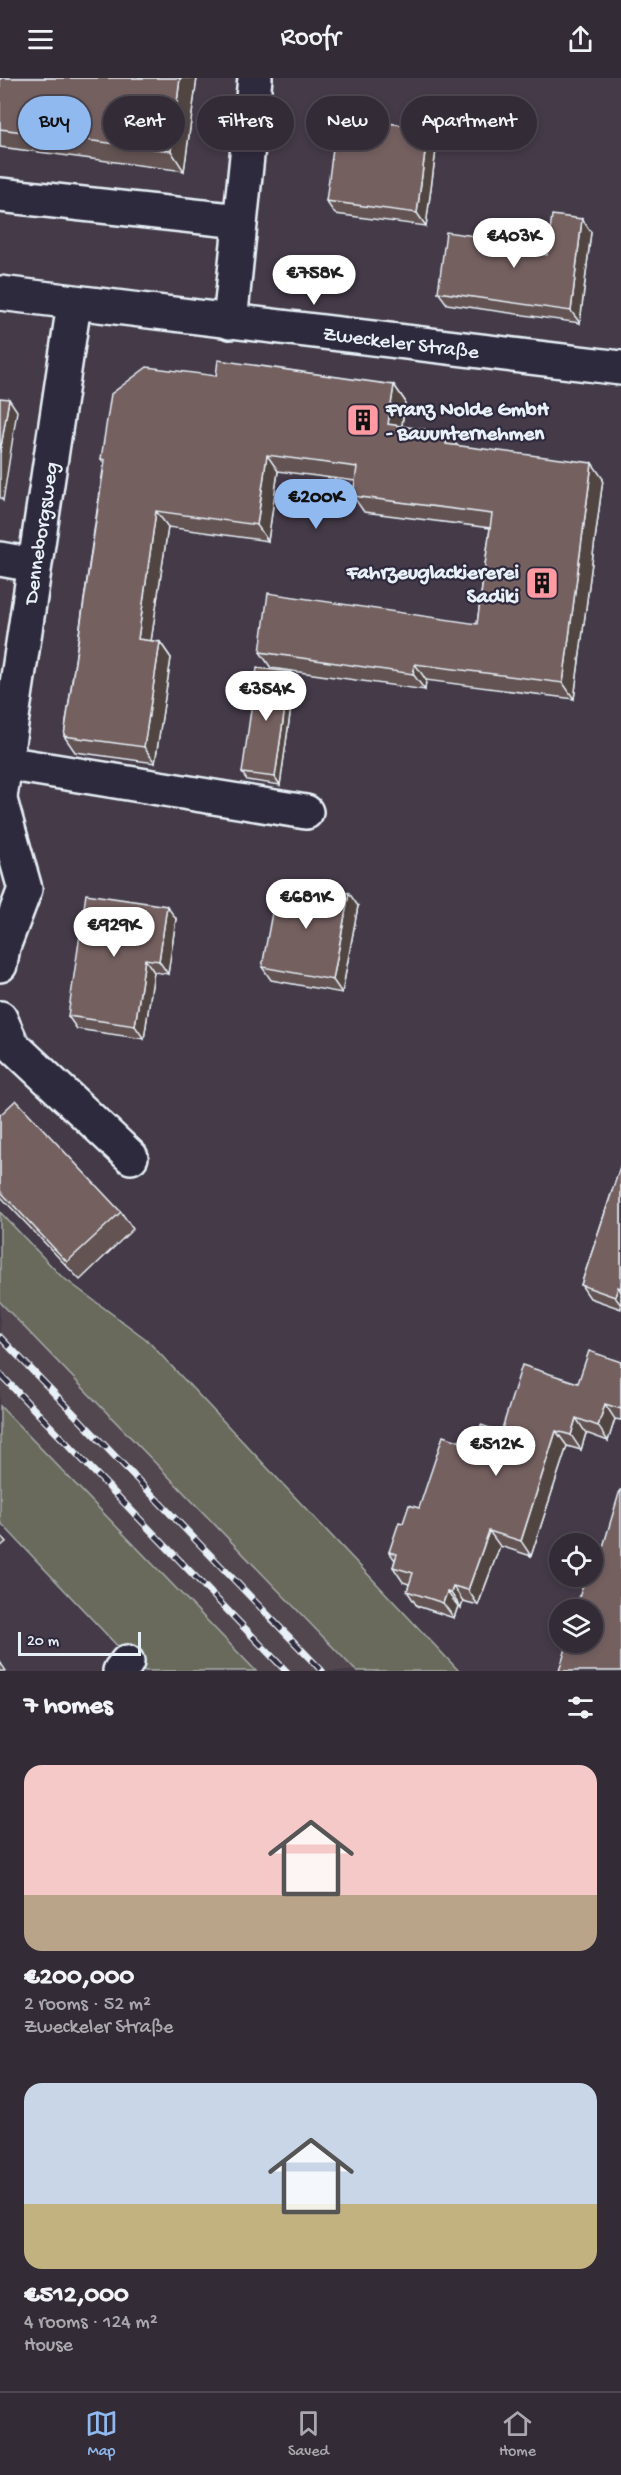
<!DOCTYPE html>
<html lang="en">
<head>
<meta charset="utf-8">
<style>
	body { margin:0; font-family:"Gochi Hand",sans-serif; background:#3b343e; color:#f1f3f6; height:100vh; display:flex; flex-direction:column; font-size:22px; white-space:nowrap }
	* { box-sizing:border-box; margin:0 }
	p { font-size:20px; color:#a9a7ad }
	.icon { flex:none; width:33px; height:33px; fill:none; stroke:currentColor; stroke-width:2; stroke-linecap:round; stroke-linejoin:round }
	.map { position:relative; height:1593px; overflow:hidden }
	.sheet { display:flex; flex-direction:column; background:#332c36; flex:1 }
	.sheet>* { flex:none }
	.banner { position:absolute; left:18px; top:18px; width:585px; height:54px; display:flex; gap:12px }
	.tools { position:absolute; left:549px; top:1455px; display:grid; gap:12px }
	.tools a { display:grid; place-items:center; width:54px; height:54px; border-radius:50%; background:#332c36; box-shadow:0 3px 9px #0003,0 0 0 2px #4e4851; font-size:30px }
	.scale { position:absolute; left:18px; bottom:15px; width:123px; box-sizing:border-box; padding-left:6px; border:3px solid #e8f1f8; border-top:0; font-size:16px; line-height:21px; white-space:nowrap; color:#e8f1f8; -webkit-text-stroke:4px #2f2a3d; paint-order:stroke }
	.price { position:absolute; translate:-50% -51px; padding:0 14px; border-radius:21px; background:#fff; color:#222; font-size:20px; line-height:39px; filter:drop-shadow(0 2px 3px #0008) }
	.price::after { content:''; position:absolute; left:50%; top:36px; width:18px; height:14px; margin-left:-9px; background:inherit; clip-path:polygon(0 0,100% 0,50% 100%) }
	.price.on { background:#90b9f0; color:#111 }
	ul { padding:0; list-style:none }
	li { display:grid; align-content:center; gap:12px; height:318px; padding:0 24px }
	li span { display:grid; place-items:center; height:186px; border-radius:18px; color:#555 }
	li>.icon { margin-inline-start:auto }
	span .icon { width:108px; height:108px; fill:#fffc; stroke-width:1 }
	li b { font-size:26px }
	h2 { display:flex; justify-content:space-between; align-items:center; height:72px; padding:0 24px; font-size:26px }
	.chip { padding:0 21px; border-radius:27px; background:#332c36; box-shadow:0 3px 9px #0003,0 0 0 2px #4e4851; font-size:21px; line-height:54px }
	.chip.on { background:#90b9f0; color:#111 }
	header { display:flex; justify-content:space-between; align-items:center; height:78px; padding:0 24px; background:#332c36; font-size:27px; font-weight:600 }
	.menu { display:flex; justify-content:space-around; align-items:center; height:84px; border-top:2px solid #4e4851; background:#332c36; font-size:16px; color:#a9a7ad }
	.menu a { display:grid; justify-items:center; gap:3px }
	.menu .on { color:#90b9f0 }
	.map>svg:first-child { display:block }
	.built { fill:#52464f }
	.green { fill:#696b5c; stroke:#a8aeaa; stroke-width:1.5 }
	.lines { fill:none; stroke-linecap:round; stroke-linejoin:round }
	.minor-casing { stroke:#e8f1f8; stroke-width:38 }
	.minor { stroke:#2f2a3d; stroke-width:33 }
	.rail-casing { stroke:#e8f1f8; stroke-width:7 }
	.rail { stroke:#2f2a3d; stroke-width:4.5; stroke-dasharray:14; stroke-linecap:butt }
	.wall { fill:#645353; stroke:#e8f1f8; stroke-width:1.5 }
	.shaded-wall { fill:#514443; stroke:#e8f1f8; stroke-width:1.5 }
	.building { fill:#746160; stroke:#e8f1f8; stroke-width:1.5 }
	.labels { text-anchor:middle; stroke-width:4.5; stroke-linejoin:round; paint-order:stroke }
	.street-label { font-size:21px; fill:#e8f1f8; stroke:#2f2a3d }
	.poi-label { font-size:21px; font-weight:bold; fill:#e8f1f8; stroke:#2f2a3d; text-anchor:start }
</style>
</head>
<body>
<header><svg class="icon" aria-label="menu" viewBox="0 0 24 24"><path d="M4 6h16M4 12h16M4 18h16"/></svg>Roofr<svg class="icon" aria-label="share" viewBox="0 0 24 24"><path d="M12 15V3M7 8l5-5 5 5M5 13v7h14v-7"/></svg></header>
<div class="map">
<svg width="621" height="1593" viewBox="0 0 621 1593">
	<rect width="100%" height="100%" fill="#443a48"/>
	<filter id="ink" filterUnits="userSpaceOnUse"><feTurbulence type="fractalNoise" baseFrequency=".0167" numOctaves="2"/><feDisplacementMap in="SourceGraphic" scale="12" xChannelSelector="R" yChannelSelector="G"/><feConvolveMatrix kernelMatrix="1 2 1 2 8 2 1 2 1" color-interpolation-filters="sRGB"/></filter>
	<g filter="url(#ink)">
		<path class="built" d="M0,1224L356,1593H256L0,1328Z"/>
		<g class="green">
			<path d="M0,1134L61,1198L146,1261L459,1593H356L0,1224Z"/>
			<path d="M0,1328L256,1593H141L0,1444Z"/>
		</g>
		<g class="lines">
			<defs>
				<g id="minor">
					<path d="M0,117L240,143"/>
					<path id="s1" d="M0,215L621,290"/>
					<path d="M230,244L255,0"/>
					<path d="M0,481L34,487"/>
					<path d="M5,685L306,734"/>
					<path id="s2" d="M0,719L74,226"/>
					<path d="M0,722L25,811L3,869L0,887"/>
					<path d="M0,940L12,967L131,1079"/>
					<path d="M120,1593L127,1584"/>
				</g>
			</defs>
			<use href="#minor" class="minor-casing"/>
			<use href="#minor" class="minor"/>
			<defs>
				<g id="rail">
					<path d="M0,1259L322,1593"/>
					<path d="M0,1296L286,1593"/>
				</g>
			</defs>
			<use href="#rail" class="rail-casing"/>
			<use href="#rail" class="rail"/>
		</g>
		<g class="wall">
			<path d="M0,0H197L184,93L0,69Z"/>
			<path d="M417,49L424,58L436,72L426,148L335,136L326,123L364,51Z"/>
			<path d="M591,154L580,245L447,226L438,214L482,159L489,168L547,177Z"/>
			<path d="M216,298L394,307L405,323L402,348L457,368L603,401L574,621L426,602L425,612L271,590L260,574L477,546L490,450L364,434L353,418L355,403L278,393L268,463L168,449L151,563L160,564L171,580L155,685L75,674L64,658L104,385L101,381Z"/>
			<path d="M290,594L295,601L280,707L247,702L242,695Z"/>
			<path d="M358,828L342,915L271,902L262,889Z"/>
			<path d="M176,841L168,896L154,894L144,961L77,951L68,938Z"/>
			<path d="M0,1037L121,1134L133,1151L80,1202L0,1118Z"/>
			<path d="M621,1086V1231L590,1220L581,1207Z"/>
			<path d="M621,1284V1342L615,1341L608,1363L586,1355L581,1372L567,1368L531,1478L500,1468L478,1527L463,1523L461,1530L458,1528L454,1540L417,1528L407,1513L409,1506L403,1504L393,1489L395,1482L389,1474L403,1445L419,1430L474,1368L501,1354L578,1305Z"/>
			<path d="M0,1456L6,1464L0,1469Z"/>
		</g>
		<g class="shaded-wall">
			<path d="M180,0H197L184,93L171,73Z"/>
			<path d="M417,49L427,62L417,57Z"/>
			<path d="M427,59L436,72L426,148L417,135Z"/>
			<path d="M582,141L591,154L580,245L571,233Z"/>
			<path d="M482,159L491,171L481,167Z"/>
			<path d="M394,307L405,323L400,362L388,346Z"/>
			<path d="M9,321L17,333L3,423L0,419V375Z"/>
			<path d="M448,355L459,370L446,366Z"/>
			<path d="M267,377L278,393L268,463L257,447Z"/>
			<path d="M592,385L603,401L574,621L563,605Z"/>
			<path d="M156,433L168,449L149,577L138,561Z"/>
			<path d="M160,564L171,580L155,685L144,669Z"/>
			<path d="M415,586L426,602L425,612L413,596Z"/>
			<path d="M290,594L295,601L280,707L275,699Z"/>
			<path d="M349,815L358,828L342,915L333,902Z"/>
			<path d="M167,828L176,841L168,896L159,883Z"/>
			<path d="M145,881L154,894L144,961L135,948Z"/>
			<path d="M618,1209L621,1214V1227L615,1219Z"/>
			<path d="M605,1326L615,1341L608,1363L598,1348Z"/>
			<path d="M576,1340L586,1355L581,1372L571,1357Z"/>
			<path d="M556,1353L567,1368L531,1478L521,1463Z"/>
			<path d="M489,1453L500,1468L478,1527L468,1512Z"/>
			<path d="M453,1508L463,1523L461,1530L451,1515Z"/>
			<path d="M447,1514L458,1528L454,1540L443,1525Z"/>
			<path d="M0,1584L6,1593H0Z"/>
		</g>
		<g class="building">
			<path d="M0,0H180L171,73L0,51Z"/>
			<path d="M365,42L417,49V57L427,59L417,135L326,123L336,48L364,51Z"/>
			<path d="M552,137L582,141L571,233L438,214L446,154L482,159L481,167L547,177Z"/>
			<path d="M218,282L394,307L388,346L448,355L446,366L592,385L563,605L415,586L413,596L260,574L268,515L477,546L492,436L353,418L357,389L267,377L257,447L156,433L138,561L160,564L144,669L64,658L105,382L101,381L111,316L147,289L216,298Z"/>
			<path d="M0,320L9,321L0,375Z"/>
			<path d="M257,590L290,594L275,699L242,695Z"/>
			<path d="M278,802L349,815L333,902L262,889Z"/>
			<path d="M86,816L167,828L159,883L145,881L135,948L68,938Z"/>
			<path d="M16,1022L121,1134L67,1184L0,1113V1037Z"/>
			<path d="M621,1086V1210L618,1209L615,1219L581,1207Z"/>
			<path d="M589,1273L621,1284V1331L605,1326L598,1348L576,1340L571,1357L556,1353L521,1463L489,1453L468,1512L453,1508L451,1515L447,1514L443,1525L407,1513L413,1495L393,1489L397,1476L389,1474L399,1444L403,1445L409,1427L419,1430L443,1358L474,1368L481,1347L501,1354L522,1287L578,1305Z"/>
			<path d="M620,1412H621V1593H559L568,1564H592V1532H575L586,1498H592V1477L596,1467L603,1469Z"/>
		</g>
	</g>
	<defs>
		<symbol id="building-square" viewBox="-11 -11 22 22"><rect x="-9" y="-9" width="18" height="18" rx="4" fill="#ff9aa2" stroke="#2f2a3d"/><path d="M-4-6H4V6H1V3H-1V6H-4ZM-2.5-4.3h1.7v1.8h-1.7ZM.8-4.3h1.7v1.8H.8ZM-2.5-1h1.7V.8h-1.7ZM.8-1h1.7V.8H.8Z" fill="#111"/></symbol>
	</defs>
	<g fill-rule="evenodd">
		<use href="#building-square" x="344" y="323" width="38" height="38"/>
		<use href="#building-square" x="523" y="486" width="38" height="38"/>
	</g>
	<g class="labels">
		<g class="street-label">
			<text dy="7" stroke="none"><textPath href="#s1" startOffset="404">Zweckeler Straße</textPath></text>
			<text dy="7" stroke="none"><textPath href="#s2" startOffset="267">Denneborgsweg</textPath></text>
		</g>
		<g class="poi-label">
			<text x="386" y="337">Franz Nolde GmbH<tspan x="386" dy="24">- Bauunternehmen</tspan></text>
			<text x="519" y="500" text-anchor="end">Fahrzeuglackiererei<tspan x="519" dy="24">Sadiki</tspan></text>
		</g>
	</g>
</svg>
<div class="tools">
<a><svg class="icon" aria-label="locate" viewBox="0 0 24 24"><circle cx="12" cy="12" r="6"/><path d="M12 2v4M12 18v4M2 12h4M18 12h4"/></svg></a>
<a><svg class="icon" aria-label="layers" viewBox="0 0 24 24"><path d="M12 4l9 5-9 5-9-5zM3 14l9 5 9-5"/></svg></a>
</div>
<div class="scale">20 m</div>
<b class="price" style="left:514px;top:191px">€403K</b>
<b class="price" style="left:314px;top:228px">€758K</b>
<b class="price on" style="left:316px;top:452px">€200K</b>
<b class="price" style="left:266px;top:644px">€354K</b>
<b class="price" style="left:306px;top:852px">€681K</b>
<b class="price" style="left:114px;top:880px">€929K</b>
<b class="price" style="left:496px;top:1399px">€512K</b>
<div class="banner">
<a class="chip on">Buy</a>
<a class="chip">Rent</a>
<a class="chip">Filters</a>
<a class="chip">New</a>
<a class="chip">Apartment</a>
</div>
</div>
<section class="sheet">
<h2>7 homes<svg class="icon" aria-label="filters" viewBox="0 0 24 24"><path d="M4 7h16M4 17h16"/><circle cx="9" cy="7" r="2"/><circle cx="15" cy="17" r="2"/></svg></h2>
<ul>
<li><span style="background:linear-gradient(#f6c9c9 70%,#b9a48a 0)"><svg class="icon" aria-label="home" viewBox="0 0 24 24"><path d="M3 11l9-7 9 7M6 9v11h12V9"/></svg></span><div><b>€200,000</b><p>2 rooms · 52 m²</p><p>Zweckeler Straße</p></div></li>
<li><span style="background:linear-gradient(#c9d6e8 65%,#c2b280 0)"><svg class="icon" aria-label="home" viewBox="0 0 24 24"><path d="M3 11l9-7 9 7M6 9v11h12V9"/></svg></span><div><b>€512,000</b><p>4 rooms · 124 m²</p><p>House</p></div></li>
</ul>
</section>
<nav class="menu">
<a class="on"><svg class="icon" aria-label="map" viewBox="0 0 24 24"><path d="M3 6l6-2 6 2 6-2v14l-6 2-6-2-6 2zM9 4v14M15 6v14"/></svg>Map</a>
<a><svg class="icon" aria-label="saved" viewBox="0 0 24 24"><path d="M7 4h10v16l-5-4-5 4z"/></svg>Saved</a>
<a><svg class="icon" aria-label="home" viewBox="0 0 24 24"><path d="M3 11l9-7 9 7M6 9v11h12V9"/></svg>Home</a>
</nav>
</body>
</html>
